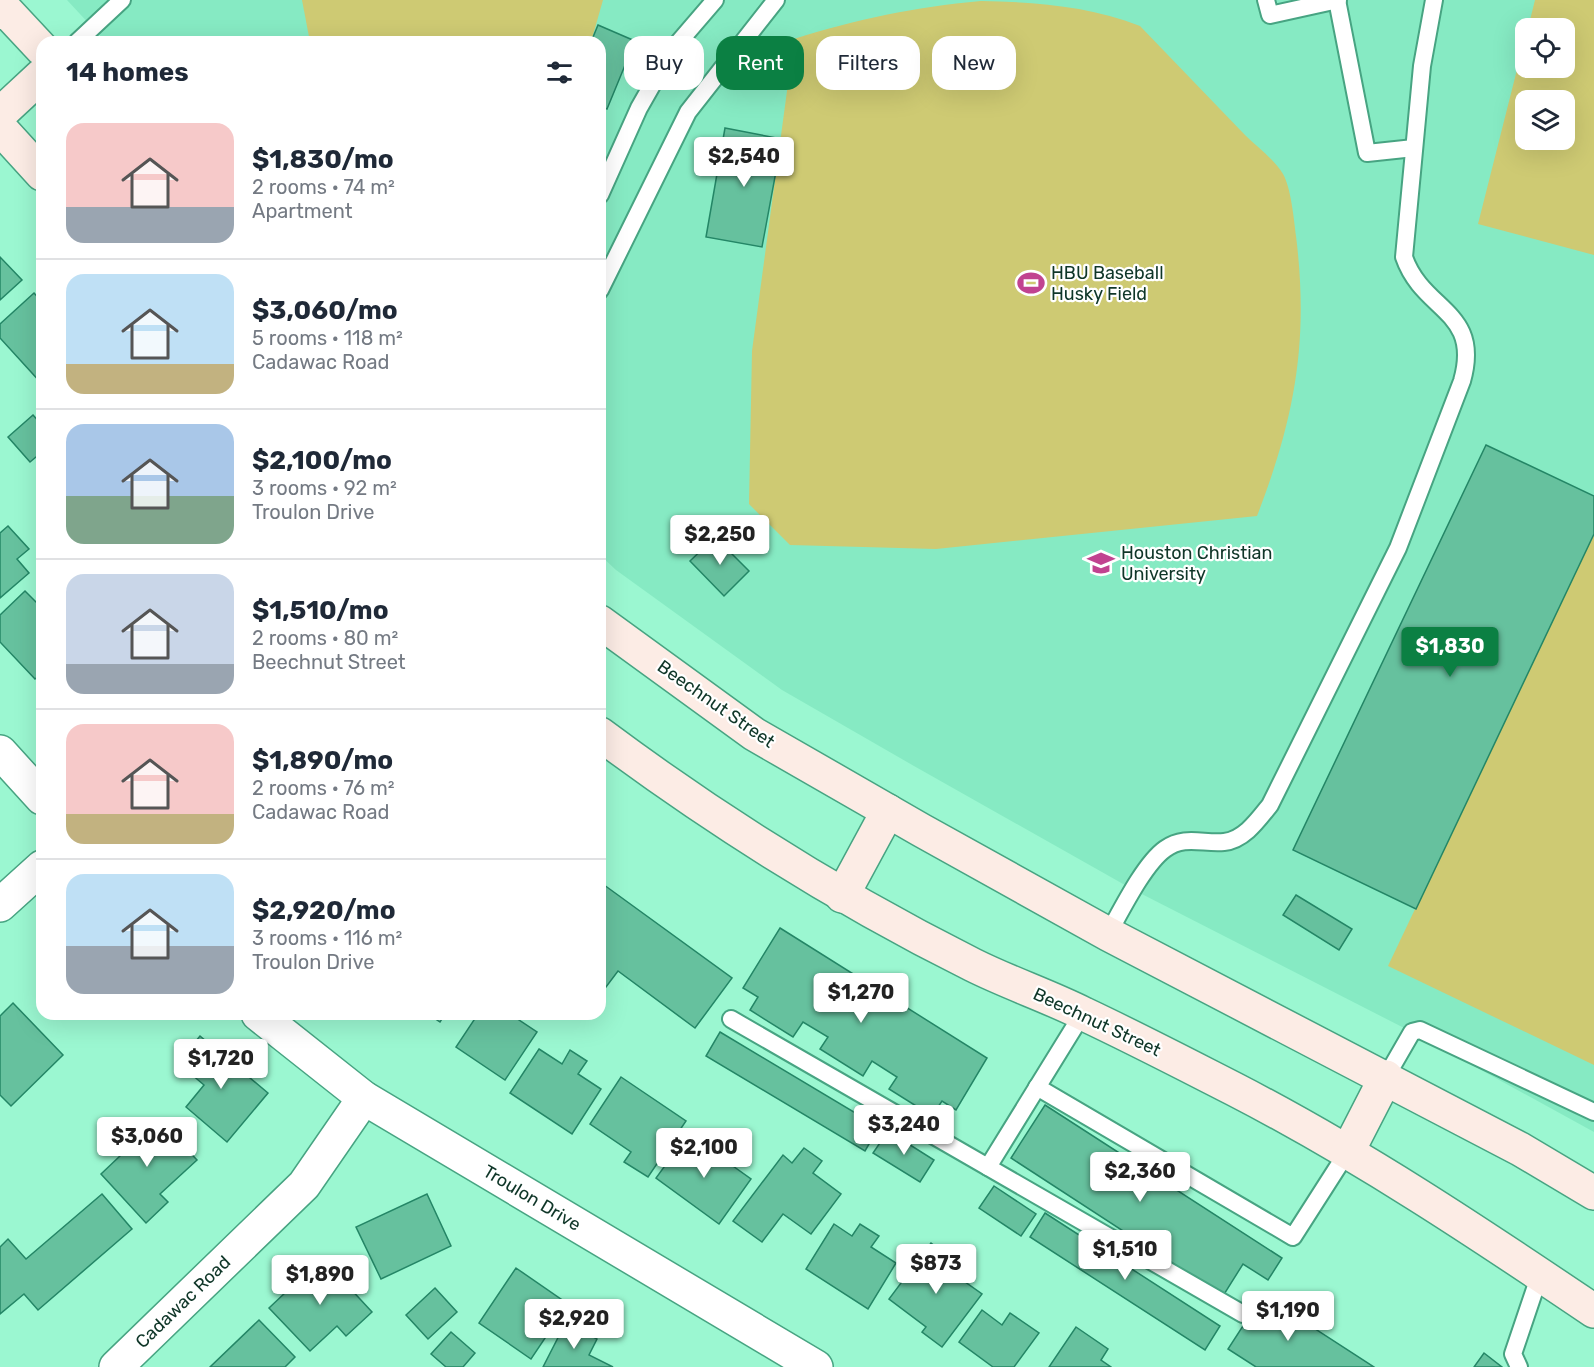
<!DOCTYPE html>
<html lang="en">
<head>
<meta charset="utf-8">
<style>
	body { margin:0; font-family:Rubik,sans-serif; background:#f6f6f7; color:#1f2937; height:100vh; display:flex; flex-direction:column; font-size:22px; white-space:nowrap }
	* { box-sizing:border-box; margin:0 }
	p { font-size:20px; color:#747a83 }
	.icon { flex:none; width:33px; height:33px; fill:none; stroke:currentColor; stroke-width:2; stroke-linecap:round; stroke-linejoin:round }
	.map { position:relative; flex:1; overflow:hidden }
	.drawer { position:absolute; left:36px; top:36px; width:570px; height:984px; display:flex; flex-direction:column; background:#fff; border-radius:18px; box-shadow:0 6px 24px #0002 }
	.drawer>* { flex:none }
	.top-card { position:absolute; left:624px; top:36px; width:570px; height:54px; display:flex; gap:12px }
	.fabs { position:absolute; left:1515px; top:18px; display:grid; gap:12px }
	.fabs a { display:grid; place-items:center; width:60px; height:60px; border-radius:12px; background:#fff; box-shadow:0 6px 24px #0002; font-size:30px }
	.price { position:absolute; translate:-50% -51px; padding:0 14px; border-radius:6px; background:#fff; color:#222; font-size:20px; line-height:39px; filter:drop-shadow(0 2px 3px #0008) }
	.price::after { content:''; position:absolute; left:50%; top:36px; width:18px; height:14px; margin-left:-9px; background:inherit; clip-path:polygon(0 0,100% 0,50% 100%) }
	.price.active { background:#0b8043; color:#fff }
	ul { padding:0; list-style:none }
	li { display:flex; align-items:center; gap:18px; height:150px; padding:0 30px }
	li+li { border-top:2px solid #e0e1e3 }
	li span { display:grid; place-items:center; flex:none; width:168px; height:120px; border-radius:18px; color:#555 }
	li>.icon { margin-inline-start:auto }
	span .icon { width:72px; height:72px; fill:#fffc; stroke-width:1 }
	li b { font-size:26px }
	h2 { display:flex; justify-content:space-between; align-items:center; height:72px; padding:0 30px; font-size:26px }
	.chip { padding:0 21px; border-radius:18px; background:#fff; box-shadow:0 6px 24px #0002; font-size:21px; line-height:54px }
	.chip.active { background:#0b8043; color:#fff }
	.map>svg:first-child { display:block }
	.built { fill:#86eac3; fill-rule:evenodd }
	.garden { fill:#ceca73; fill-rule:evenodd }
	.building { fill:#66c19e; stroke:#248666; stroke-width:1.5 }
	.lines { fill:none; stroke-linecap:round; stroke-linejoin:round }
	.service-casing { stroke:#47a482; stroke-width:20 }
	.minor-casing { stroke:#47a482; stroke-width:36 }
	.tertiary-casing { stroke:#47a482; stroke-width:36 }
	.secondary-casing { stroke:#47a482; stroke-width:36 }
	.service { stroke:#fff; stroke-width:16 }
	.minor { stroke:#fff; stroke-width:33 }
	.tertiary { stroke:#fff; stroke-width:33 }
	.secondary { stroke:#fcece5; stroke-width:33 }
	.labels { text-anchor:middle; stroke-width:4.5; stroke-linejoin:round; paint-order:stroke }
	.poi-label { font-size:18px; fill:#0f3628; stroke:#fff; text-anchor:start }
	.street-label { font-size:18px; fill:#0f3628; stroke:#fff }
</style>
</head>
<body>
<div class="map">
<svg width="1594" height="1367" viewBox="0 0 1594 1367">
	<rect width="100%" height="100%" fill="#9bf7d1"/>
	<path class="built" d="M67,0H1594V1132L1410,1031L1132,889L914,766L782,690L616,570L600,555V42H106ZM1526,28H1564V68H1526ZM1526,100H1564V140H1526Z"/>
	<g class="garden">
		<path d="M302,0H603L591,42H310Z"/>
		<path d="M1535,0H1594V255L1478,224L1525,38L1526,68H1564V28H1528ZM1564,100V140H1526V100Z"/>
		<path d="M981,1C1036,2 1089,6 1140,26C1175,62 1210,99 1245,135C1256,146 1275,160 1283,174C1291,188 1294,220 1296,236C1309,341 1295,418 1257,516L936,549L790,545L749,504L752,351L794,39C858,19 914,7 981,1Z"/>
		<path d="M1594,532V1065L1388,966Z"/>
	</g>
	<g class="building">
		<path d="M598,25L635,41L607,109L600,106V42H591Z"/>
		<path d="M725,128L782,139L762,247L706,237Z"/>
		<path d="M0,257L22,280L0,300Z"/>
		<path d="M34,293L42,302V384L0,338V324Z"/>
		<path d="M33,415L42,425V452L30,462L8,437Z"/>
		<path d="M1486,445L1594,496V534L1416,909L1293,850Z"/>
		<path d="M8,526L29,549L17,559L29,573L0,598V533Z"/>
		<path d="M715,537L749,571L724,596L690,561Z"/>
		<path d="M25,591L42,608V673L35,679L0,642V615Z"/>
		<path d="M600,882L732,978L695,1028L618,971L606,987L600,983Z"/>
		<path d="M1296,895L1352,929L1339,950L1283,915Z"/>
		<path d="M780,928L987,1058L956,1110L942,1101L932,1116L889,1089L897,1077L872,1061L863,1076L820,1049L828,1037L803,1022L793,1037L750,1010L758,997L743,988Z"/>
		<path d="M13,1003L63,1055L11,1106L0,1095V1016Z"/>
		<path d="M428,1014H445L440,1022Z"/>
		<path d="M478,1014H510L537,1032L505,1080L456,1047Z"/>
		<path d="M720,1032L879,1127L865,1151L706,1056Z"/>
		<path d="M200,1036L268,1093L227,1142L186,1107L204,1085L178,1063Z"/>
		<path d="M539,1049L562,1064L570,1050L587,1061L578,1074L601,1089L572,1134L510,1093Z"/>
		<path d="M621,1077L686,1121L648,1177L624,1162L631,1152L590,1124Z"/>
		<path d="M1045,1105L1282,1258L1268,1280L1243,1264L1223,1296L1011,1158Z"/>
		<path d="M159,1120L197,1160L160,1194L168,1202L146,1223L101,1174L121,1155L111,1144L130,1126L141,1137Z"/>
		<path d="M888,1131L934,1160L920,1182L873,1153Z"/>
		<path d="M688,1134L751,1179L719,1224L656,1178Z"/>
		<path d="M804,1148L822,1161L813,1173L841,1194L811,1234L783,1214L762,1242L733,1221L783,1155L792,1163Z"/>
		<path d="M994,1186L1036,1214L1021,1236L979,1208Z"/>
		<path d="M102,1194L132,1229L38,1310L24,1294L0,1314V1247L8,1239L26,1259Z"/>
		<path d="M427,1194L451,1246L381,1279L356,1227Z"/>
		<path d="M1045,1213L1220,1326L1205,1350L1030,1237Z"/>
		<path d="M834,1224L852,1236L860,1224L879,1236L871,1247L896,1263L868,1309L806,1269Z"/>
		<path d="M931,1243L960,1266L954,1274L982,1294L942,1347L922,1332L926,1327L889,1299Z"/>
		<path d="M322,1258L372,1312L346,1336L337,1326L310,1351L269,1308Z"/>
		<path d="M516,1268L568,1304L531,1359L479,1323Z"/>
		<path d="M435,1288L457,1312L428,1339L406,1315Z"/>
		<path d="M1263,1295L1374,1367H1256L1228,1349Z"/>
		<path d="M982,1310L1002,1325L1010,1313L1039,1333L1014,1367H993L959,1342Z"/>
		<path d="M259,1320L295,1357L285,1367H210Z"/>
		<path d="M566,1322L597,1339L589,1355L613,1367H543Z"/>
		<path d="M1076,1327L1108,1349L1101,1360L1111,1367H1049Z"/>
		<path d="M451,1332L475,1353L463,1367H446L431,1354Z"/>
		<path d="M1484,1353L1502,1367H1474Z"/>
	</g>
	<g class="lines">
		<defs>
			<g id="service">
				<path d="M1266,0L1270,15L1338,0"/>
				<path d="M1337,0L1367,153L1414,148"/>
				<path d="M77,42L122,0"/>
				<path d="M600,195L639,108L672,50L715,0"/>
				<path d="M600,290L688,112L776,0"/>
				<path d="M1108,934C1121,911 1144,864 1165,849C1184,835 1203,844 1224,842C1244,840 1258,820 1270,805L1398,548L1462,381C1482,310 1423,312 1404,257L1422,66L1434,0"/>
				<path d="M731,1019L1243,1314"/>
				<path d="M1386,1077L1412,1032L1420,1030L1594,1112"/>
				<path d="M1037,1087L1293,1237L1348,1151"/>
				<path d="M988,1167L1083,1013"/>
				<path d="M1519,1367L1513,1354L1540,1274"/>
			</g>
			<g id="minor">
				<path d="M0,752L42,798"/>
				<path d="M258,1014L364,1098L816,1367"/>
				<path d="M116,1367L304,1185L364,1098"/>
			</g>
			<path id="tertiary" d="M0,905L42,867"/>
			<g id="secondary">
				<path d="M0,4L42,49"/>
				<path d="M0,114L42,75"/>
				<path d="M0,128L42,174"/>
				<path d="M600,622L754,734L921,830L1108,934L1520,1149L1594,1193"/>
				<path d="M600,734C718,822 841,899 973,965C1009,983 1048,996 1084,1014C1135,1038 1185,1064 1234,1089C1360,1154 1477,1232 1594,1311"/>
				<path d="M842,896L888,811"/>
				<path d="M1348,1151L1386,1077"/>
			</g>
		</defs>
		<use href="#service" class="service-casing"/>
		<use href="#minor" class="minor-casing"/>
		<use href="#tertiary" class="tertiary-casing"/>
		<use href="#secondary" class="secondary-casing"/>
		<use href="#service" class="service"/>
		<use href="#minor" class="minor"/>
		<use href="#tertiary" class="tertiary"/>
		<use href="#secondary" class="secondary"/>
	</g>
	<defs>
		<symbol id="stadium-bare" viewBox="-9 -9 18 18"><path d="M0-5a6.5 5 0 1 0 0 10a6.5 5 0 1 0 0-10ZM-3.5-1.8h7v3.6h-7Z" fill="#c14390" stroke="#fff" stroke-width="2.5" paint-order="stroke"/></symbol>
		<symbol id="university-bare" viewBox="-9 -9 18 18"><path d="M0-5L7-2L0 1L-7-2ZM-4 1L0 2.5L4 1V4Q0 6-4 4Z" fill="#c14390" stroke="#fff" stroke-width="2.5" paint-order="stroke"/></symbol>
	</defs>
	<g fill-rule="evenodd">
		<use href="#stadium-bare" x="1012" y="264" width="38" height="38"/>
		<use href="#university-bare" x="1082" y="544" width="38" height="38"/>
	</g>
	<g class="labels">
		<g class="poi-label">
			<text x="1051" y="279">HBU Baseball<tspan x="1051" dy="21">Husky Field</tspan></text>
			<text x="1121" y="559">Houston Christian<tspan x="1121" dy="21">University</tspan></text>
		</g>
		<g class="street-label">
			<text transform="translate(716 704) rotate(35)" y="6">Beechnut Street</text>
			<text transform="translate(1097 1022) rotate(25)" y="6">Beechnut Street</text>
			<text transform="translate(532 1198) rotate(31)" y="6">Troulon Drive</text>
			<text transform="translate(183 1302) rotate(-44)" y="6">Cadawac Road</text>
		</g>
	</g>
</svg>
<div class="fabs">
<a><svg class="icon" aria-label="locate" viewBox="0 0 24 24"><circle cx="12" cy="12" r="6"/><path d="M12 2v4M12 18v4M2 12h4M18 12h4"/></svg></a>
<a><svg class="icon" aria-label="layers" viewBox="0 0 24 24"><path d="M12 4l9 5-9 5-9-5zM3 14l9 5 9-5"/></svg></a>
</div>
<b class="price" style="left:744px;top:188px">$2,540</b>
<b class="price" style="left:720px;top:566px">$2,250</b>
<b class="price active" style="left:1450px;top:678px">$1,830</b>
<b class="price" style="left:861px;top:1024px">$1,270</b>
<b class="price" style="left:221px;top:1090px">$1,720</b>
<b class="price" style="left:904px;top:1156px">$3,240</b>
<b class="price" style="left:147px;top:1168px">$3,060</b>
<b class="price" style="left:704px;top:1179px">$2,100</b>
<b class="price" style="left:1140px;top:1203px">$2,360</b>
<b class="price" style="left:1125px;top:1281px">$1,510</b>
<b class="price" style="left:936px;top:1295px">$873</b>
<b class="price" style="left:320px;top:1306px">$1,890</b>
<b class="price" style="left:1288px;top:1342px">$1,190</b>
<b class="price" style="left:574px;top:1350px">$2,920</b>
<div class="top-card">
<a class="chip">Buy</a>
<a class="chip active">Rent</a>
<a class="chip">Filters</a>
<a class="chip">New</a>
</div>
<section class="drawer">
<h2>14 homes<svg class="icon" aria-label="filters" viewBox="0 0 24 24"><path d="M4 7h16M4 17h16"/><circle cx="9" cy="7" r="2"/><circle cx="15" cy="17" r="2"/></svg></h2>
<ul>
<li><span style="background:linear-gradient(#f6c9c9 70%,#9aa5b1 0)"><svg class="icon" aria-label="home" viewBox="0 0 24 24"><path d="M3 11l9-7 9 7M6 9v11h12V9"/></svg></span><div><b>$1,830/mo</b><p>2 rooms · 74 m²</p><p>Apartment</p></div></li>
<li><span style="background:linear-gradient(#bfe0f5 75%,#c2b280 0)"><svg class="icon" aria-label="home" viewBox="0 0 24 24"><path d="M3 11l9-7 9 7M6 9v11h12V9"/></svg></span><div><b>$3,060/mo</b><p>5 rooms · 118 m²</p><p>Cadawac Road</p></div></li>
<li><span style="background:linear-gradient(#a9c7e8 60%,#7fa58c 0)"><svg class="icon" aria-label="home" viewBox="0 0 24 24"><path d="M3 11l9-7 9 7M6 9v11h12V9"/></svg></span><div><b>$2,100/mo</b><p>3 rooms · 92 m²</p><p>Troulon Drive</p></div></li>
<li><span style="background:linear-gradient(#c9d6e8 75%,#9aa5b1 0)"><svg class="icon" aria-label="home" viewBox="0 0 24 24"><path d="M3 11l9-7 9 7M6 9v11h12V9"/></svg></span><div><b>$1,510/mo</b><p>2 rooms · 80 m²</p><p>Beechnut Street</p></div></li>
<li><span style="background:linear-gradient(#f6c9c9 75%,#c2b280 0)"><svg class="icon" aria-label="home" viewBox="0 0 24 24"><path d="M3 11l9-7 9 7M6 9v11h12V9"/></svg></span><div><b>$1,890/mo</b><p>2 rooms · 76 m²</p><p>Cadawac Road</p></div></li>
<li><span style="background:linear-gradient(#bfe0f5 60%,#9aa5b1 0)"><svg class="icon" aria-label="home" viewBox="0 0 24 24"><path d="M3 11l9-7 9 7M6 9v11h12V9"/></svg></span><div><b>$2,920/mo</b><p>3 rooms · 116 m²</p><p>Troulon Drive</p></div></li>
</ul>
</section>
</div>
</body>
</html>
